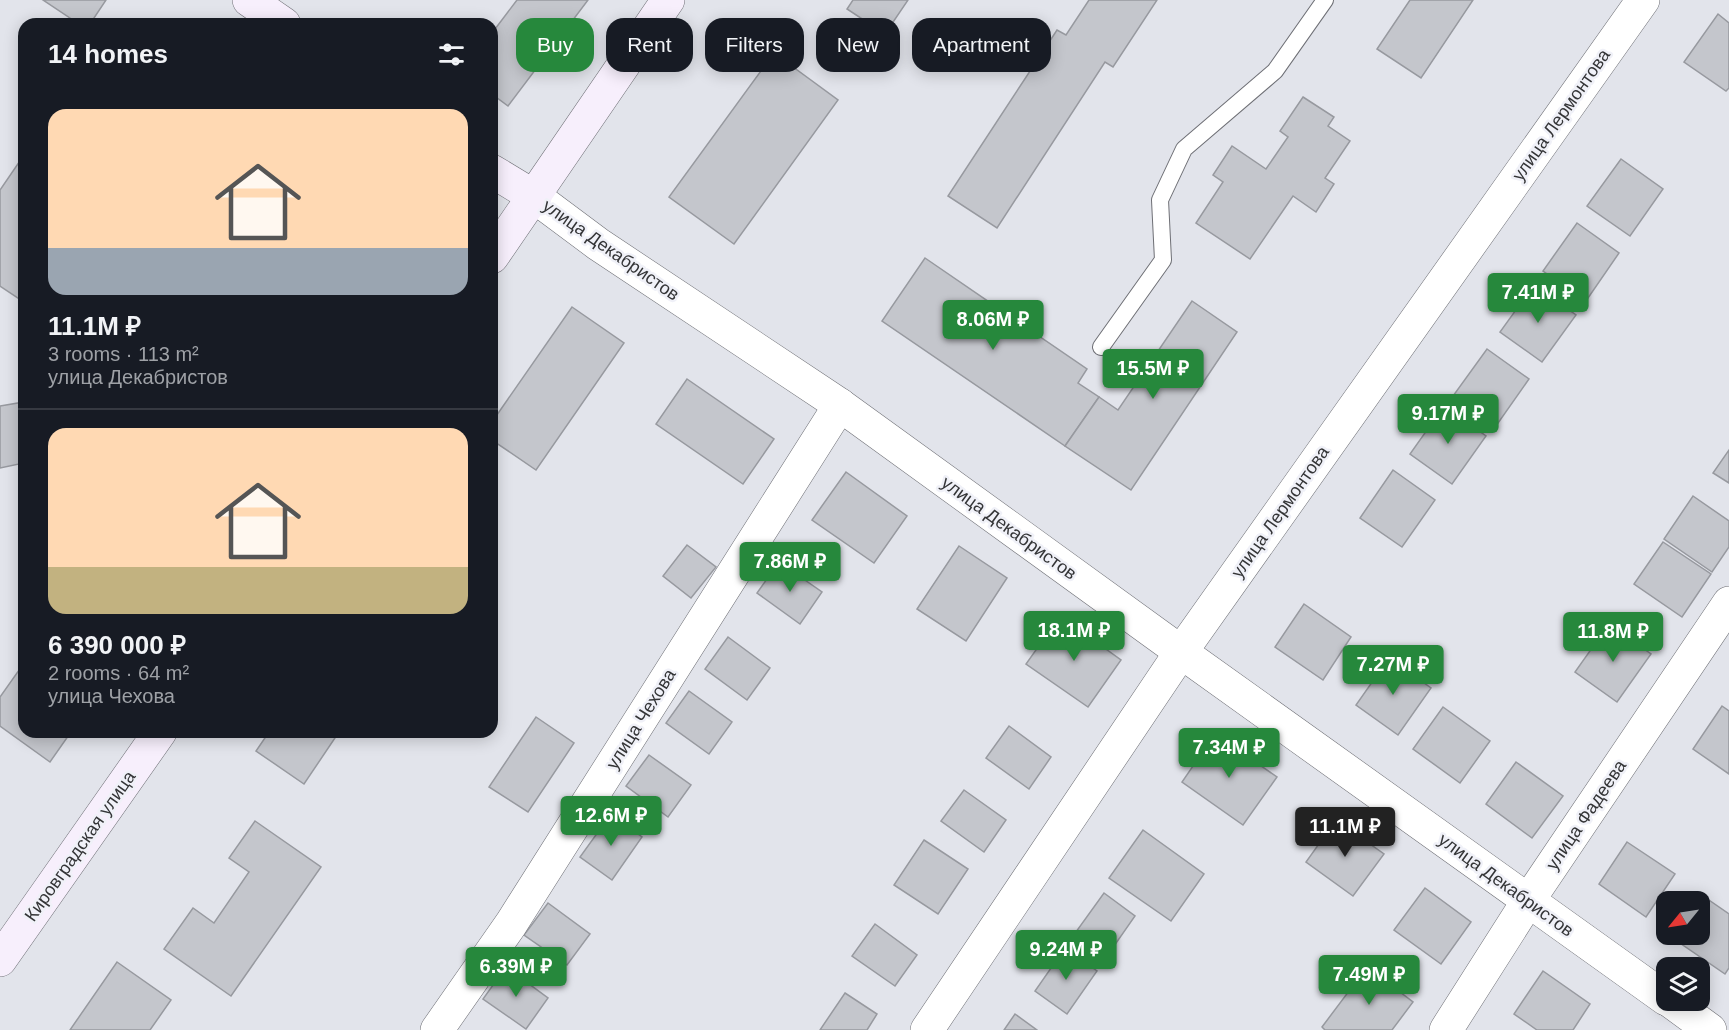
<!DOCTYPE html>
<html lang="en">
<head>
<meta charset="utf-8">
<style>
	body { margin:0; font-family:Helvetica,sans-serif; background:#20242c; color:#f1f3f6; height:100vh; display:flex; flex-direction:column; font-size:22px; white-space:nowrap }
	* { box-sizing:border-box; margin:0 }
	p { font-size:20px; color:#9ea1a6 }
	.icon { flex:none; width:33px; height:33px; fill:none; stroke:currentColor; stroke-width:2; stroke-linecap:round; stroke-linejoin:round }
	.map { position:relative; flex:1; overflow:hidden }
	.panel { position:absolute; left:18px; top:18px; width:480px; height:720px; display:flex; flex-direction:column; background:#171b24; border-radius:18px; box-shadow:0 3px 15px #0003 }
	.panel>* { flex:none }
	.guide { position:absolute; left:516px; top:18px; width:570px; height:54px; display:flex; gap:12px }
	.needle { width:39px; rotate:240deg }
	.fabs { position:absolute; left:1656px; top:891px; display:grid; gap:12px }
	.fabs a { display:grid; place-items:center; width:54px; height:54px; border-radius:12px; background:#171b24; box-shadow:0 3px 15px #0003; font-size:30px }
	.price { position:absolute; translate:-50% -51px; padding:0 14px; border-radius:6px; background:#26883c; color:#fff; font-size:20px; line-height:39px; filter:drop-shadow(0 2px 3px #0008) }
	.price::after { content:''; position:absolute; left:50%; top:36px; width:18px; height:14px; margin-left:-9px; background:inherit; clip-path:polygon(0 0,100% 0,50% 100%) }
	.price.active { background:#222; color:#fff }
	ul { padding:0; list-style:none }
	li { display:grid; align-content:center; gap:12px; height:318px; padding:0 30px }
	li+li { border-top:2px solid #363941 }
	li span { display:grid; place-items:center; height:186px; border-radius:18px; color:#555 }
	li>.icon { margin-inline-start:auto }
	span .icon { width:108px; height:108px; fill:#fffc; stroke-width:1 }
	li b { font-size:26px }
	h2 { display:flex; justify-content:space-between; align-items:center; height:72px; padding:0 30px; font-size:26px }
	.chip { padding:0 21px; border-radius:18px; background:#171b24; box-shadow:0 3px 15px #0003; font-size:21px; line-height:54px }
	.chip.active { background:#26883c; color:#fff }
	.map>svg:first-child { display:block }
	.building { fill:#c4c6cc; stroke:#97999f; stroke-width:1.5 }
	.lines { fill:none; stroke-linecap:round; stroke-linejoin:round }
	.lane-casing { stroke:#6e6f75; stroke-width:18 }
	.street-casing { stroke:#6e6f75; stroke-width:34 }
	.secondary-casing { stroke:#6e6f75; stroke-width:34 }
	.lane { stroke:#fff; stroke-width:16 }
	.street { stroke:#fff; stroke-width:33 }
	.secondary { stroke:#f7effc; stroke-width:33 }
	.labels { text-anchor:middle; stroke-width:5; stroke-linejoin:round; paint-order:stroke }
	.street-label { font-size:18px; fill:#343537; stroke:#f0f1f8 }
</style>
</head>
<body>
<div class="map">
<svg width="1729" height="1030" viewBox="0 0 1729 1030">
	<rect width="100%" height="100%" fill="#e2e4eb"/>
	<g class="building">
		<path d="M43,0H106L90,24H79Z"/>
		<path d="M517,0H588L508,106L492,94V33Z"/>
		<path d="M853,0H908L885,34L847,9Z"/>
		<path d="M1089,0H1157L1113,67L1105,62L997,228L948,196L1057,30L1066,35Z"/>
		<path d="M1410,0H1473L1421,78L1377,49Z"/>
		<path d="M1718,14L1729,23V88L1726,91L1684,62Z"/>
		<path d="M774,53L838,100L734,244L669,197Z"/>
		<path d="M1303,97L1334,117L1328,126L1350,141L1325,178L1334,184L1316,212L1293,196L1250,259L1196,223L1223,182L1213,175L1232,146L1266,169L1288,137L1280,131Z"/>
		<path d="M24,155V302L0,286V190Z"/>
		<path d="M1621,159L1663,189L1630,236L1587,206Z"/>
		<path d="M1577,223L1619,253L1586,301L1543,271Z"/>
		<path d="M925,258L1087,369L1078,383L1099,397L1065,446L882,321Z"/>
		<path d="M1534,285L1576,315L1542,362L1500,332Z"/>
		<path d="M1192,301L1237,332L1131,490L1065,446L1099,397L1118,410Z"/>
		<path d="M572,307L624,343L536,470L492,440V422Z"/>
		<path d="M1487,349L1529,379L1496,426L1453,396Z"/>
		<path d="M687,379L774,439L743,484L656,424Z"/>
		<path d="M24,402V463L0,468V406Z"/>
		<path d="M1444,406L1486,436L1452,484L1410,454Z"/>
		<path d="M1729,450V483L1713,473Z"/>
		<path d="M1393,470L1435,500L1402,547L1360,518Z"/>
		<path d="M846,472L907,516L874,563L812,520Z"/>
		<path d="M1693,496L1729,521V547L1712,572L1664,539Z"/>
		<path d="M1663,542L1711,574L1682,617L1634,584Z"/>
		<path d="M687,545L716,567L691,598L663,576Z"/>
		<path d="M959,546L1007,578L966,641L917,609Z"/>
		<path d="M779,562L822,592L800,624L757,593Z"/>
		<path d="M1304,604L1351,637L1323,680L1275,647Z"/>
		<path d="M1060,616L1121,660L1088,707L1026,664Z"/>
		<path d="M1609,624L1651,654L1617,702L1575,672Z"/>
		<path d="M728,637L770,668L747,700L705,669Z"/>
		<path d="M1389,658L1431,688L1398,735L1356,705Z"/>
		<path d="M24,663V732H71L50,762L0,726V697Z"/>
		<path d="M689,691L732,722L709,754L666,723Z"/>
		<path d="M1722,706L1729,711V774L1693,749Z"/>
		<path d="M1443,707L1490,741L1460,783L1413,749Z"/>
		<path d="M536,717L574,743L528,812L489,787Z"/>
		<path d="M1009,726L1051,757L1029,789L986,758Z"/>
		<path d="M269,732H339L304,784L256,751Z"/>
		<path d="M1215,734L1277,777L1243,825L1182,782Z"/>
		<path d="M649,755L691,785L668,817L626,786Z"/>
		<path d="M1516,762L1563,796L1532,838L1486,804Z"/>
		<path d="M964,790L1006,820L984,852L941,821Z"/>
		<path d="M611,814L642,837L612,880L580,857Z"/>
		<path d="M1336,820L1384,854L1353,896L1306,862Z"/>
		<path d="M255,821L321,867L231,996L164,949L193,908L214,923L249,872L229,858Z"/>
		<path d="M1143,830L1204,874L1171,921L1109,878Z"/>
		<path d="M924,840L968,869L938,914L894,885Z"/>
		<path d="M1627,842L1675,874L1646,917L1599,884Z"/>
		<path d="M1425,888L1471,922L1441,964L1394,930Z"/>
		<path d="M1104,893L1135,916L1105,959L1073,936Z"/>
		<path d="M1706,898L1729,914V968L1725,974L1677,941L1682,934H1700V908Z"/>
		<path d="M548,903L590,934L567,965L524,935Z"/>
		<path d="M875,924L917,955L895,986L852,956Z"/>
		<path d="M1065,948L1097,971L1067,1014L1035,991Z"/>
		<path d="M117,962L171,1000L150,1030H70Z"/>
		<path d="M506,967L548,998L526,1029L483,999Z"/>
		<path d="M1367,967L1413,1002L1392,1030H1325L1322,1027Z"/>
		<path d="M1543,971L1590,1004L1573,1030H1537L1514,1014Z"/>
		<path d="M845,993L877,1014L867,1030H820Z"/>
		<path d="M1015,1014L1037,1030H1004Z"/>
	</g>
	<g class="lines">
		<defs>
			<path id="lane" d="M1101,347L1163,260L1160,200L1184,149L1275,71L1325,0"/>
			<g id="street">
				<path d="M535,197L598,244L840,405L1181,652L1666,999"/>
				<path d="M1669,1000L1710,1030"/>
				<path d="M437,1030L511,924L840,405"/>
				<path d="M927,1030L1181,652L1643,0"/>
				<path d="M1446,1030L1528,901L1729,603"/>
			</g>
			<g id="secondary">
				<path d="M249,0L284,24"/>
				<path d="M492,171L535,197"/>
				<path d="M492,257L668,0"/>
				<path d="M0,960L160,732"/>
			</g>
		</defs>
		<use href="#lane" class="lane-casing"/>
		<use href="#street" class="street-casing"/>
		<use href="#secondary" class="secondary-casing"/>
		<use href="#lane" class="lane"/>
		<use href="#street" class="street"/>
		<use href="#secondary" class="secondary"/>
	</g>
	<g class="labels">
		<g class="street-label">
			<text transform="translate(1561 115) rotate(-55)" y="6">улица Лермонтова</text>
			<text transform="translate(611 250) rotate(35)" y="6">улица Декабристов</text>
			<text transform="translate(1280 512) rotate(-55)" y="6">улица Лермонтова</text>
			<text transform="translate(1009 528) rotate(36)" y="6">улица Декабристов</text>
			<text transform="translate(641 719) rotate(-58)" y="6">улица Чехова</text>
			<text transform="translate(1586 815) rotate(-56)" y="6">улица Фадеева</text>
			<text transform="translate(80 846) rotate(-55)" y="6">Кировградская улица</text>
			<text transform="translate(1506 885) rotate(36)" y="6">улица Декабристов</text>
		</g>
	</g>
</svg>
<div class="fabs">
<a><svg class="needle" viewBox="-14 -14 28 28"><path d="M0-13l5 13h-10z" fill="#e53935"/><path d="M0 13l5-13h-10z" fill="#9ea1a6"/></svg></a>
<a><svg class="icon" aria-label="layers" viewBox="0 0 24 24"><path d="M12 4l9 5-9 5-9-5zM3 14l9 5 9-5"/></svg></a>
</div>
<b class="price" style="left:1538px;top:324px">7.41M ₽</b>
<b class="price" style="left:993px;top:351px">8.06M ₽</b>
<b class="price" style="left:1153px;top:400px">15.5M ₽</b>
<b class="price" style="left:1448px;top:445px">9.17M ₽</b>
<b class="price" style="left:790px;top:593px">7.86M ₽</b>
<b class="price" style="left:1074px;top:662px">18.1M ₽</b>
<b class="price" style="left:1613px;top:663px">11.8M ₽</b>
<b class="price" style="left:1393px;top:696px">7.27M ₽</b>
<b class="price" style="left:1229px;top:779px">7.34M ₽</b>
<b class="price" style="left:611px;top:847px">12.6M ₽</b>
<b class="price active" style="left:1345px;top:858px">11.1M ₽</b>
<b class="price" style="left:1066px;top:981px">9.24M ₽</b>
<b class="price" style="left:516px;top:998px">6.39M ₽</b>
<b class="price" style="left:1369px;top:1006px">7.49M ₽</b>
<div class="guide">
<a class="chip active">Buy</a>
<a class="chip">Rent</a>
<a class="chip">Filters</a>
<a class="chip">New</a>
<a class="chip">Apartment</a>
</div>
<section class="panel">
<h2>14 homes<svg class="icon" aria-label="filters" viewBox="0 0 24 24"><path d="M4 7h16M4 17h16"/><circle cx="9" cy="7" r="2"/><circle cx="15" cy="17" r="2"/></svg></h2>
<ul>
<li><span style="background:linear-gradient(#ffd9b3 75%,#9aa5b1 0)"><svg class="icon" aria-label="home" viewBox="0 0 24 24"><path d="M3 11l9-7 9 7M6 9v11h12V9"/></svg></span><div><b>11.1M ₽</b><p>3 rooms · 113 m²</p><p>улица Декабристов</p></div></li>
<li><span style="background:linear-gradient(#ffd9b3 75%,#c2b280 0)"><svg class="icon" aria-label="home" viewBox="0 0 24 24"><path d="M3 11l9-7 9 7M6 9v11h12V9"/></svg></span><div><b>6 390 000 ₽</b><p>2 rooms · 64 m²</p><p>улица Чехова</p></div></li>
</ul>
</section>
</div>
</body>
</html>
